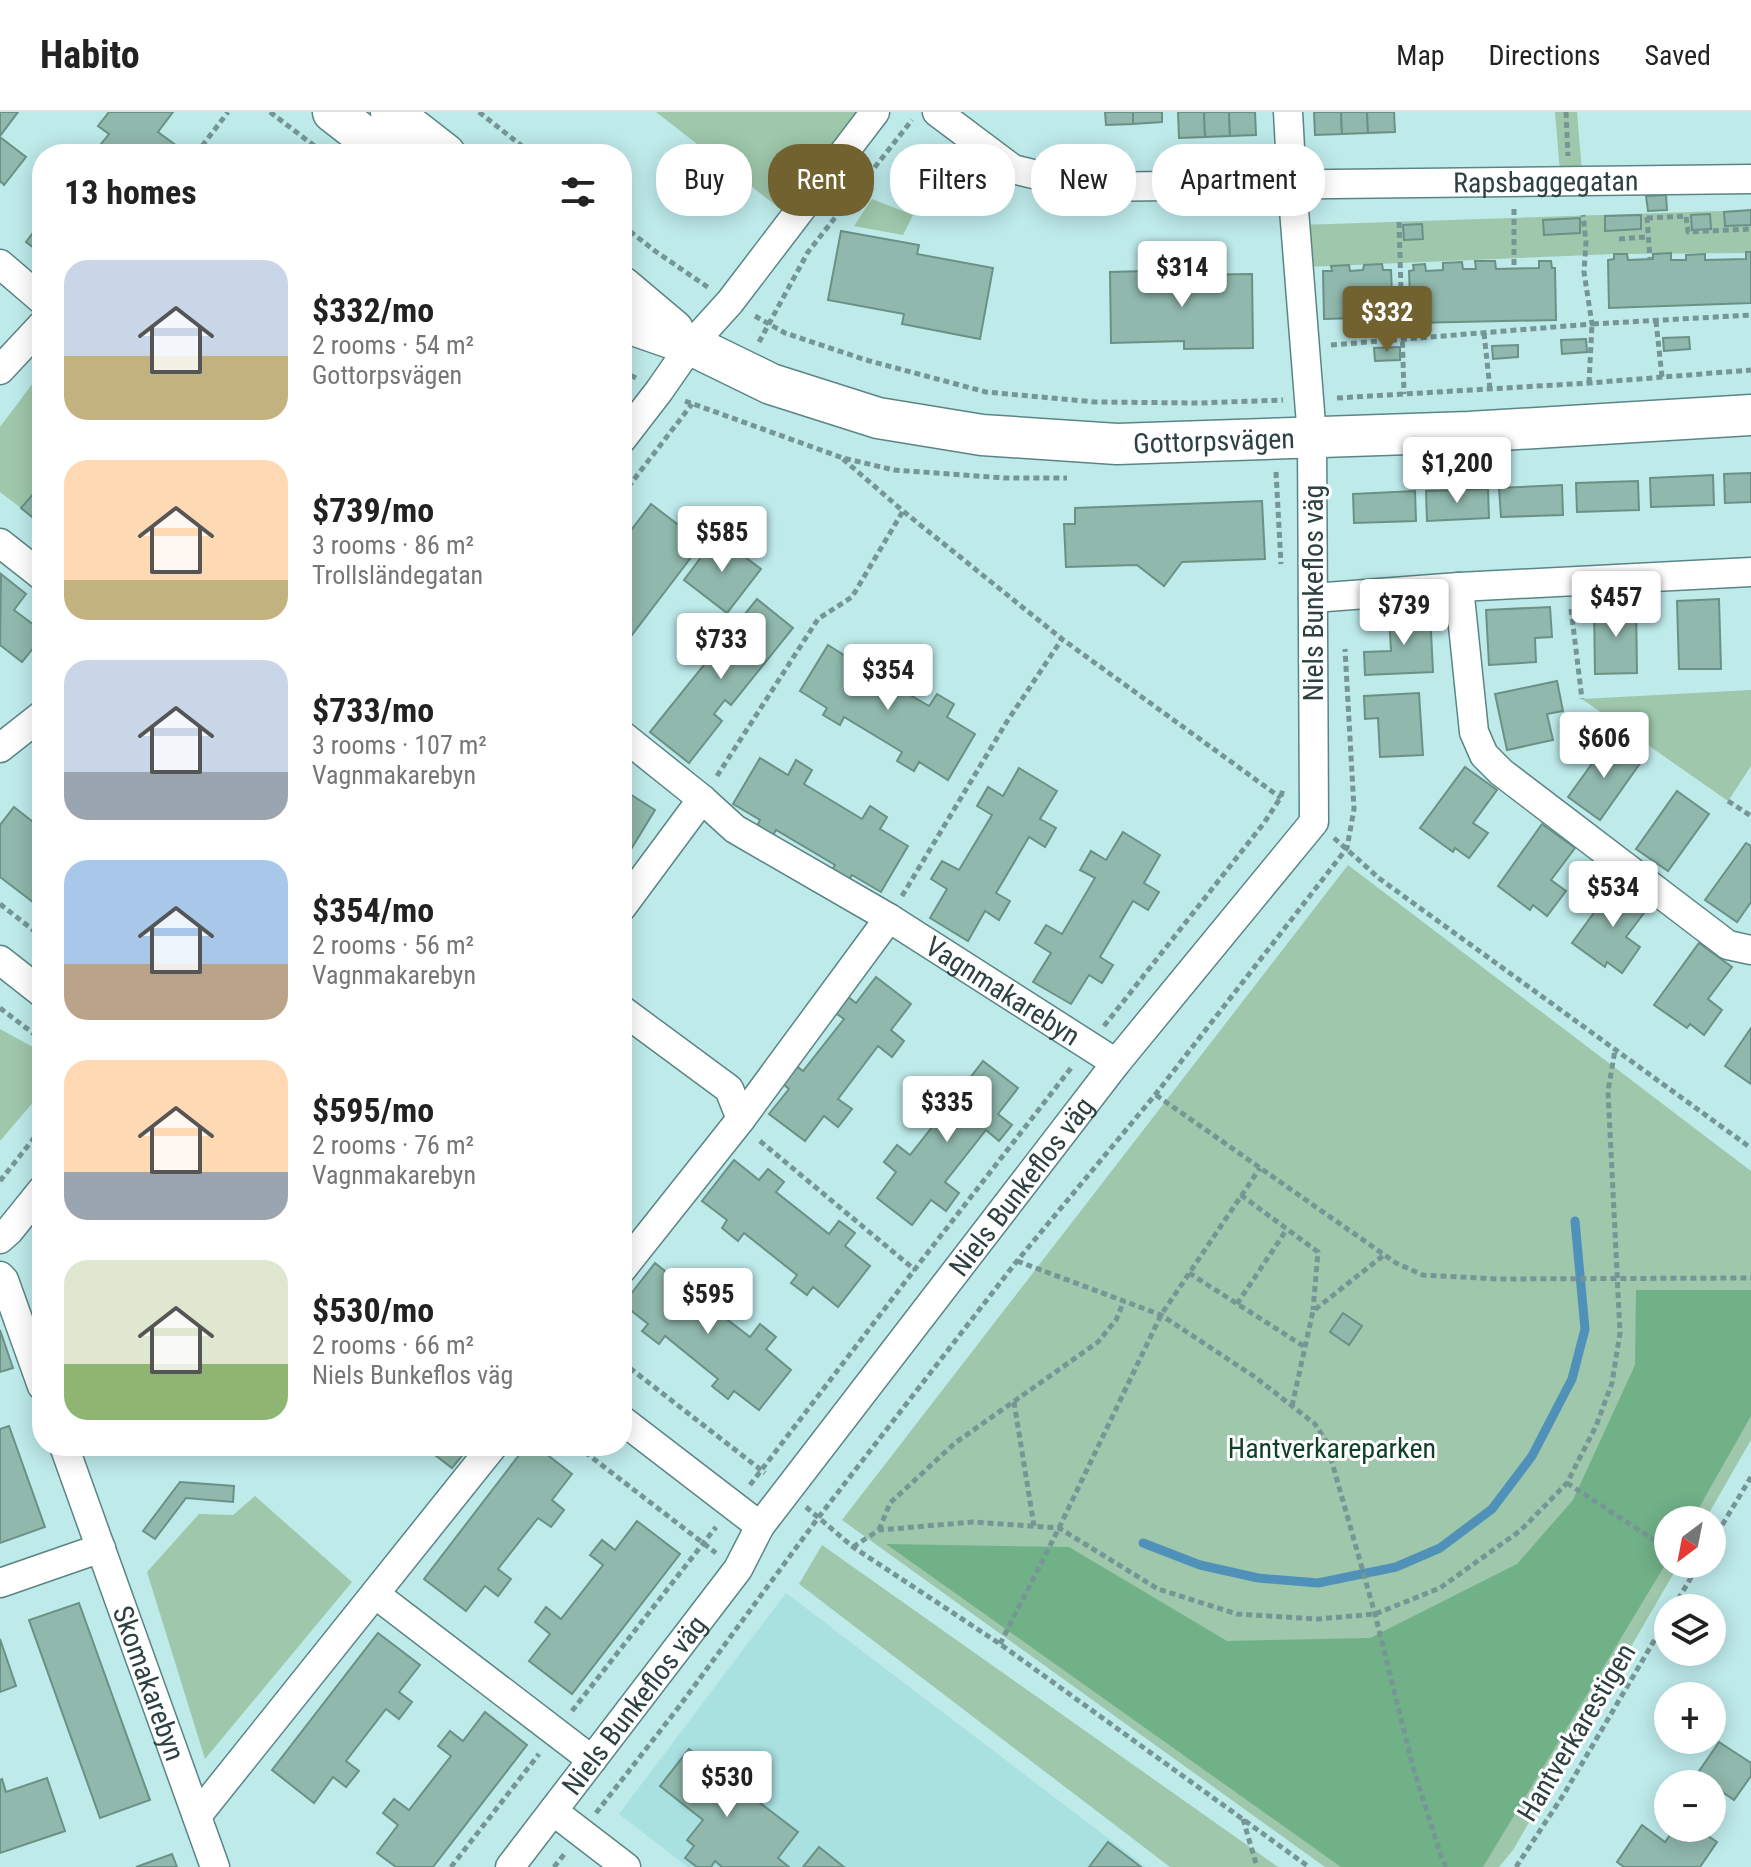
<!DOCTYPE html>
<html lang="en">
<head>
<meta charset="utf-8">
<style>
	body { margin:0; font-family:"Roboto Condensed",sans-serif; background:#f6f6f6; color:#222; height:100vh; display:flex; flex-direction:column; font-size:30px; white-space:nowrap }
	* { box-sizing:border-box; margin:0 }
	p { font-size:26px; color:#767676 }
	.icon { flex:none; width:44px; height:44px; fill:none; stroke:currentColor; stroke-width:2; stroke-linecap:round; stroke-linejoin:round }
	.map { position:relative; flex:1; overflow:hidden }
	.side { position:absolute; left:32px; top:32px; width:600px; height:1312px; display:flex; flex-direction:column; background:#fff; border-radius:32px; box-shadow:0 4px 20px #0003 }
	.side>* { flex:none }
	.top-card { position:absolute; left:656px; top:32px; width:760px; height:72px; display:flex; gap:16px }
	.needle { width:52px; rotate:212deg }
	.buttons { position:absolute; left:1654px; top:1394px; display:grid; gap:16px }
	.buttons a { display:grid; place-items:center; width:72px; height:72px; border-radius:50%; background:#fff; box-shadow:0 4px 20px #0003; font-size:40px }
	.price { position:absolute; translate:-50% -68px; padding:0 18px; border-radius:8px; background:#fff; color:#222; font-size:26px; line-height:52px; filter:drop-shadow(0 2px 4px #0008) }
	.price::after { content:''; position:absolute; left:50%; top:48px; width:24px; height:18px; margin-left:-12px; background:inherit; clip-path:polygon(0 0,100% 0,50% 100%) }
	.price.on { background:#71622f; color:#fff }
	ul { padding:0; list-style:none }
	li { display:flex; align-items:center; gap:24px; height:200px; padding:0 32px }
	li span { display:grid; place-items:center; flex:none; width:224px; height:160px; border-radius:24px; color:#555 }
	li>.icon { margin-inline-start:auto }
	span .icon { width:96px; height:96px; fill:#fffc; stroke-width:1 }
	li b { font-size:34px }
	h2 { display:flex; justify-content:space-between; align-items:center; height:96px; padding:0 32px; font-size:34px }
	.chip { padding:0 28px; border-radius:32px; background:#fff; box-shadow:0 4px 20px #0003; font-size:28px; line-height:72px }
	.chip.on { background:#71622f; color:#fff }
	header { display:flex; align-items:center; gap:48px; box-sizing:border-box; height:112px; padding:0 40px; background:#fff; border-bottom:2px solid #e0e0e0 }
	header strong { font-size:38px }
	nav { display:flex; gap:44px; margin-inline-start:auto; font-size:28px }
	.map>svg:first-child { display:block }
	.built { fill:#a9e0e0 }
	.green { fill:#9ec7ab }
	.forest { fill:#71b188 }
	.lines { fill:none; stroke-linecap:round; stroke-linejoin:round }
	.stream { stroke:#5091b9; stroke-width:9 }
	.building { fill:#90b8ac; stroke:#6a9186; stroke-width:2 }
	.street-casing { stroke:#5b8585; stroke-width:31 }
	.secondary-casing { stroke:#5b8585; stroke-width:43 }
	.path { stroke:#769696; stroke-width:5; stroke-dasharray:6 4; stroke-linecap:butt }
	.street { stroke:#fff; stroke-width:28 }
	.secondary { stroke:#fff; stroke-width:40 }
	.labels { text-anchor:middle; stroke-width:6; stroke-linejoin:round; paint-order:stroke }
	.street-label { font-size:28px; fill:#2e4141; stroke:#fff }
	.park-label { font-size:28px; fill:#0f4126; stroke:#fff }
</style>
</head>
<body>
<header>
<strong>Habito</strong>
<nav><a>Map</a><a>Directions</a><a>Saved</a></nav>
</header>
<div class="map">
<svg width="1751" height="1755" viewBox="0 0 1751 1755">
	<rect width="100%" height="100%" fill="#beeaea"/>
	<path class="built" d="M786,1481L1146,1755H688L619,1702Z"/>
	<g class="green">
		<path d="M656,0H861L783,99Z"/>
		<path d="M1555,0H1577L1582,60H1560Z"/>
		<path d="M872,87L913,103L903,123L854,114Z"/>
		<path d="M1751,98V141L1614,142L1306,155L1301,113Z"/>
		<path d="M42,259V412L0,380V315Z"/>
		<path d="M1751,578V654L1728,689L1582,587Z"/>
		<path d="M1348,753L1751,1059V1328L1705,1408H1668V1452H1679L1513,1738L1499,1755H1325L842,1408Z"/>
		<path d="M0,917L42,940L41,981L0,1029Z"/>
		<path d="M255,1384L352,1470L205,1647L147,1460L199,1402L233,1403Z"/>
		<path d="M822,1433L1278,1755H1170L799,1472Z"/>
	</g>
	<path class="forest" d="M1636,1178H1751V1304L1692,1408H1668V1448L1483,1755H1341L886,1432L1069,1435L1227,1529L1370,1526L1517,1452L1573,1388L1635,1253Z"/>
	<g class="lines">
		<path class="stream" d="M1143,1431L1200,1453L1258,1466L1318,1471L1396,1455L1440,1436L1492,1397L1532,1344L1572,1267L1585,1217L1575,1109"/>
	</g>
	<g class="building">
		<path d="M0,0H18L0,24Z"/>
		<path d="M109,0H173L158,20L181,37L177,42H93L109,22L98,14Z"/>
		<path d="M1105,0H1133V12L1106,13Z"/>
		<path d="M1133,0H1162V10L1133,12Z"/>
		<path d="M1178,0H1204L1205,25L1179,26Z"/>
		<path d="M1204,0H1229L1230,24L1205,25Z"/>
		<path d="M1229,0H1255L1256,23L1230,24Z"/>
		<path d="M1314,0H1341L1342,22L1315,23Z"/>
		<path d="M1341,0H1367L1368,21L1342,22Z"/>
		<path d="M1367,0H1394L1395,20L1368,21Z"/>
		<path d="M0,25L26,45L4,73L0,69Z"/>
		<path d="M1666,83L1667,98L1648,99L1646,84Z"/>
		<path d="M1751,98V113L1725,114L1724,100Z"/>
		<path d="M1710,102L1711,117L1692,118L1691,103Z"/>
		<path d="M1641,103V117L1605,119V104Z"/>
		<path d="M1580,106V121L1544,123L1543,108Z"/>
		<path d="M42,109V142L26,130Z"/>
		<path d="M1422,112L1423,127L1404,128L1403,113Z"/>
		<path d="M841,119L919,133L917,142L993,156L980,227L902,212L904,202L828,188Z"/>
		<path d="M1746,140H1751V191L1609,196L1608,148L1614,147V142H1627L1628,148L1653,147V142L1671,141V148H1686V143L1705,142V148L1746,147Z"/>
		<path d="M1475,149H1495L1496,157L1539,156V149H1551L1552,156H1555L1556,208L1411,211L1409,159L1414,158L1413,153L1425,152L1426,159L1443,158V151L1462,150L1463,157H1476Z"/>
		<path d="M1382,152L1383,158H1391L1393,205L1324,207L1323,159H1332L1331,154L1349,153L1350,159L1363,158L1364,153Z"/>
		<path d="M1182,158V163L1252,162L1253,236L1184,237V229L1111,231L1110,160Z"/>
		<path d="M1689,225L1690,237L1664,239L1663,226Z"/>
		<path d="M1586,227L1587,240L1562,242L1561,228Z"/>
		<path d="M1518,233V245L1493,247L1492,234Z"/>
		<path d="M1400,235V248L1375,249L1374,236Z"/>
		<path d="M1751,361V390L1725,391L1724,362Z"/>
		<path d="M1713,363L1714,393L1651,395L1650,366Z"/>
		<path d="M1638,369L1639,398L1577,400L1576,371Z"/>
		<path d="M1562,373L1563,403L1501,405L1499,376Z"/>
		<path d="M1488,377L1489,406L1427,409L1426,379Z"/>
		<path d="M1415,379L1416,409L1354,411L1353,382Z"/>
		<path d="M33,382L42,389V413L21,396Z"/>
		<path d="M1262,389L1265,447L1182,450L1164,474L1137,453L1066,455L1064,412H1075V396Z"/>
		<path d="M651,392L702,431L622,536V430Z"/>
		<path d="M717,424L761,457L727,501L684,468Z"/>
		<path d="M1,462L26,482L14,498L42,519V525L22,550L0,533Z"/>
		<path d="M757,487L793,516L731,593L725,588L714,602L722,609L689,651L650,620Z"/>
		<path d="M1719,487L1721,557H1679L1677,489Z"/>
		<path d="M1636,492L1637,561L1595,562L1594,493Z"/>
		<path d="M1550,495L1552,525L1535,526L1536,550L1489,553L1486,498Z"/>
		<path d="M1430,500L1433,560L1365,563L1364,540L1391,539L1389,502Z"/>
		<path d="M828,533L855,550L863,536L879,546L871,560L929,594L937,582L954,592L947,605L975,622L948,668L919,650L914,659L897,649L902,640L844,605L840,613L823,603L827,596L800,579Z"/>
		<path d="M1557,569L1563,599L1547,602L1553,628L1507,638L1495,582Z"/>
		<path d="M1419,581L1423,643L1380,645L1378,606L1365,607L1364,584Z"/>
		<path d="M1609,628L1641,650L1600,708L1568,685Z"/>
		<path d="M760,646L788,663L796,648L812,658L804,672L862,707L870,694L887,705L880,717L908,734L881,780L852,763L847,771L830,761L835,753L776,718L772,725L756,716L760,708L733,692Z"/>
		<path d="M1465,655L1497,678L1473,711L1488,721L1469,746L1455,736L1453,740L1420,716Z"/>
		<path d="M1019,656L1057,679L1040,707L1056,716L1045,735L1029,725L996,781L1010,789L999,808L985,799L968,829L930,806L947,777L931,767L942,749L959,758L992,703L977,694L988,675L1003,684Z"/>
		<path d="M622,677L655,698L622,752Z"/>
		<path d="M1677,679L1709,702L1668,759L1636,737Z"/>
		<path d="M14,695L42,717V797L0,765V713Z"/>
		<path d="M1542,712L1575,736L1551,768L1566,779L1547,804L1533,793L1530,798L1498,774Z"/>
		<path d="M1123,720L1160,743L1144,771L1159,780L1148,798L1133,789L1100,845L1113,853L1102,871L1089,863L1071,892L1033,870L1051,841L1035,831L1046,813L1062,822L1095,766L1080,758L1091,739L1106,748Z"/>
		<path d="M1746,731L1751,734V790L1737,810L1705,788Z"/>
		<path d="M1617,769L1650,793L1626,825L1640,835L1622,861L1607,850L1605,855L1572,831Z"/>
		<path d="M1699,831L1732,855L1708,887L1722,898L1704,923L1690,912L1687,916L1654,893Z"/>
		<path d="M876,865L911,892L891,918L904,929L892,945L878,934L838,987L852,997L838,1015L824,1004L805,1029L769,1002L789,977L777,967L790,949L803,959L844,907L830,897L843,881L856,891Z"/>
		<path d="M1751,916V972L1725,954Z"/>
		<path d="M983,949L1018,976L998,1002L1012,1013L999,1029L986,1018L945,1070L959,1081L946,1099L931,1088L912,1113L877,1086L896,1060L884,1050L897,1033L910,1043L951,991L938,981L950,965L963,975Z"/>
		<path d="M734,1048L759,1068L768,1057L784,1070L776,1080L829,1122L839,1109L855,1121L845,1134L870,1154L838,1195L813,1175L807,1183L791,1171L797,1163L744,1121L738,1129L722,1116L727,1108L702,1089Z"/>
		<path d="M655,1151L680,1171L689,1160L705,1173L697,1184L750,1225L760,1212L776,1225L766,1237L791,1258L759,1298L734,1279L728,1287L712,1274L718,1267L665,1224L659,1232L642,1219L648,1212L623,1192Z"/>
		<path d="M1343,1201L1362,1214L1349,1233L1330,1220Z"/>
		<path d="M0,1218L13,1256L0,1260Z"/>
		<path d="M9,1314L45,1415L0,1431V1317Z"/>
		<path d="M423,1334H470L452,1356Z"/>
		<path d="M526,1334H536L572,1362L552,1388L564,1398L551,1415L538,1406L498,1457L511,1467L498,1484L485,1474L466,1499L424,1467Z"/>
		<path d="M180,1370L234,1374L233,1390L186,1386L155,1427L143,1419Z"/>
		<path d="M637,1409L680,1442L572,1582L529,1549L550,1522L535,1510L546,1495L561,1507L603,1453L590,1443L602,1428L615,1438Z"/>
		<path d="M79,1491L150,1688L100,1706L29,1508Z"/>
		<path d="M378,1521L420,1553L399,1580L412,1590L399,1607L386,1597L346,1649L359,1659L346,1675L333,1665L314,1691L272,1658Z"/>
		<path d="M0,1527L16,1574L0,1580Z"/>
		<path d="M485,1600L527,1633L433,1755H396L377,1741L398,1713L383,1701L394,1687L409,1698L451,1644L438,1634L450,1619L463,1629Z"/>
		<path d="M1719,1630L1751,1651V1664L1734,1688L1697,1662Z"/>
		<path d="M689,1637L798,1720L778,1746L789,1755H722L715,1749L711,1755H697L685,1746L694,1734L687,1728L703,1708L660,1674Z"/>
		<path d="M47,1666L65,1719L0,1741V1668L2,1667L6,1680Z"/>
		<path d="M1642,1713L1665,1730L1675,1716H1696L1717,1730L1700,1755H1624L1617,1750Z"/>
		<path d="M1108,1730L1141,1755H1089Z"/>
		<path d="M819,1735L844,1755H803Z"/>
		<path d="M172,1742L177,1755H136Z"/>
	</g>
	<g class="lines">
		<defs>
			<g id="street">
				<path id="s1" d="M937,0L1013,57L1086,75L1751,67"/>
				<path d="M0,152L42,188"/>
				<path d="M0,258L42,213"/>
				<path d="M622,327L659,279L691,233L730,190L875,0"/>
				<path d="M0,431L42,464"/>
				<path d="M1459,475L1474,620L1484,643L1501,660L1728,833L1751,838"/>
				<path d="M1313,486L1459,475L1751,460"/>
				<path id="s2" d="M622,623L702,687L735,717L889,806L1116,951"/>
				<path d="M0,636L42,603"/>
				<path d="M622,795L702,687"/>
				<path d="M0,848L42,881"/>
				<path d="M622,898L729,977L741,1007"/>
				<path d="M0,1127L9,1119L42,1078"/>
				<path d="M622,1157L741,1007L889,806"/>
				<path d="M0,1164L4,1168L42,1274"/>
				<path d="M622,1308L760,1414"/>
				<path id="s3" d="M64,1334L215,1755"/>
				<path d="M0,1471L101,1436"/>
				<path d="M375,1482L592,1648"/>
				<path d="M553,1699L626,1755"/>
				<path d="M197,1704L493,1334"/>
				<path id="s4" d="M510,1755L738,1457L760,1414L1116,951L1314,710L1312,325L1292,72L1288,0"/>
			</g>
			<g id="secondary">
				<path d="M333,0L387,42"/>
				<path d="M391,0L445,42"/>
				<path d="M622,175L673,218"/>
				<path id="s5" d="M622,209L691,233L771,272L878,306L982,323L1117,332L1469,320L1751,303"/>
			</g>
		</defs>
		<use href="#street" class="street-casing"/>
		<use href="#secondary" class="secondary-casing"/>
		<g class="path">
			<path d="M270,0L325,42"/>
			<path d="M479,0L532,42"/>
			<path d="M1566,0L1568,44"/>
			<path d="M196,42L228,0"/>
			<path d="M1514,97V156"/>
			<path d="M1647,105L1650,147"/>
			<path d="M1647,106L1686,104L1688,120L1751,117"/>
			<path d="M1399,110L1404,282"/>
			<path d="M622,113L655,139L709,176"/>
			<path d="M1619,127L1647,125"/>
			<path d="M755,204L785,221L866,248L986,280L1095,290L1199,291L1283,288"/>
			<path d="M1656,209L1662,265"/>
			<path d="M1484,221L1490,277"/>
			<path d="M759,230L808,140L912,8"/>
			<path d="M1331,233L1592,212L1584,160L1586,130L1583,103"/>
			<path d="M622,259L636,266"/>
			<path d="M1589,271L1592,212L1751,203"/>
			<path d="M1337,286L1589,271L1751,258"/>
			<path d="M685,289L843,346L894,358L1005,366H1067"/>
			<path d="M843,347L903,399L1062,527L1281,686"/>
			<path d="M1276,360L1281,452"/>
			<path d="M622,383L692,292"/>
			<path d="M1571,497L1582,587"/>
			<path d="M717,664L818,507L852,485L903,399"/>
			<path d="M1728,689L1751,704"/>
			<path d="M1334,726L1380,767L1751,1036"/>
			<path d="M902,784L1006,611L1062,527"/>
			<path d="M0,792L42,825"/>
			<path d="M0,896L42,928"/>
			<path d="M1104,914L1264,711L1281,685L1283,676"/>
			<path d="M1156,983L1396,1151L1423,1163L1498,1167L1751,1166"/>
			<path d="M760,1029L915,1158"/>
			<path d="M0,1069L42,1016"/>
			<path d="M1241,1083L1318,1140L1313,1198"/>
			<path d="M1017,1149L1161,1203L1255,1265L1315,1312L1326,1329L1375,1502L1413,1655L1440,1741L1446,1755"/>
			<path d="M1189,1161L1305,1235"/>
			<path d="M1237,1192L1287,1117"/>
			<path d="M622,1250L765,1361"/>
			<path d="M1014,1290L1034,1414"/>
			<path d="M1292,1294L1313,1199L1384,1143"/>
			<path d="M577,1334L716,1441"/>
			<path d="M1567,1371L1668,1437"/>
			<path d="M750,1373L915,1157L1071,956"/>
			<path d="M806,1395L853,1435L1000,1532L1309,1755"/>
			<path d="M879,1418L890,1391L955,1331L1098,1230L1116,1208L1124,1189"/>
			<path d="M1712,1430L1751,1365"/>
			<path d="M853,1435L879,1418L973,1410L1059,1416L1158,1477L1237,1502L1318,1507L1375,1502L1440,1476L1521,1418L1567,1371L1596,1314L1612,1271L1620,1221L1608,979L1615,938"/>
			<path d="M1673,1496L1699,1452"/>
			<path d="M1000,1532L1059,1416L1161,1203L1260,1056"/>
			<path d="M572,1599L716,1415"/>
			<path d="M596,1701L678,1596L818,1406L1017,1149L1155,983L1347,736L1354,697L1345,537"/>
			<path d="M1243,1707L1257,1755"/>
			<path d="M451,1755L539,1642"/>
			<path d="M554,1755L566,1740"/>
			<path d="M1516,1755L1564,1682L1668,1505"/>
		</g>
		<use href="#street" class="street"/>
		<use href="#secondary" class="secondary"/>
	</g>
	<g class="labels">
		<g class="street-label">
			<text dy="10" stroke="none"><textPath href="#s1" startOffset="630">Rapsbaggegatan</textPath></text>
			<text dy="10" stroke="none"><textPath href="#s5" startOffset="612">Gottorpsvägen</textPath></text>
			<text transform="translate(1313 481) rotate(-90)" y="10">Niels Bunkeflos väg</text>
			<text dy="10" stroke="none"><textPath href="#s2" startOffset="460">Vagnmakarebyn</textPath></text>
			<text dy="10" stroke="none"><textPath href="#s4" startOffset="852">Niels Bunkeflos väg</textPath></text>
			<text dy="10" stroke="none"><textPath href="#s3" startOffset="252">Skomakarebyn</textPath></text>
			<text dy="10" stroke="none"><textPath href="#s4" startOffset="204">Niels Bunkeflos väg</textPath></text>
			<text transform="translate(1576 1620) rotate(-59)" y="10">Hantverkarestigen</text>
		</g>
		<g class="park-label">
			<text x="1332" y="1346">Hantverkareparken</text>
		</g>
	</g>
</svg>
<div class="buttons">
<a><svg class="needle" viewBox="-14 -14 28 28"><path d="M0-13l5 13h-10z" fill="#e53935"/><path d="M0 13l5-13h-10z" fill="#767676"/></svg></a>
<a><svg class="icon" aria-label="layers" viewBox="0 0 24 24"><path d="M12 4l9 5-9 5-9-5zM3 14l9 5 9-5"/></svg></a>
<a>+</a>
<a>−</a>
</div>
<b class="price" style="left:1182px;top:197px">$314</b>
<b class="price on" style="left:1387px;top:242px">$332</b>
<b class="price" style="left:1457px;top:393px">$1,200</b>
<b class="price" style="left:722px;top:462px">$585</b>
<b class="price" style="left:1616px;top:527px">$457</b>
<b class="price" style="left:1404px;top:535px">$739</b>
<b class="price" style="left:721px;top:569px">$733</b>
<b class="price" style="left:888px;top:600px">$354</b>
<b class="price" style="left:1604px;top:668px">$606</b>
<b class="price" style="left:1613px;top:817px">$534</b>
<b class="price" style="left:947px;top:1032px">$335</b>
<b class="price" style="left:708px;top:1224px">$595</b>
<b class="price" style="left:727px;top:1707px">$530</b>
<div class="top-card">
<a class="chip">Buy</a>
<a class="chip on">Rent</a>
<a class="chip">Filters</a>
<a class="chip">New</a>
<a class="chip">Apartment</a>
</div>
<section class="side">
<h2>13 homes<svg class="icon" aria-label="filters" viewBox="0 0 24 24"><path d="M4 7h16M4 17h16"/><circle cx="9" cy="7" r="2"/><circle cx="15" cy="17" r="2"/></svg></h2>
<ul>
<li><span style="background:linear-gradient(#c9d6e8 60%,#c2b280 0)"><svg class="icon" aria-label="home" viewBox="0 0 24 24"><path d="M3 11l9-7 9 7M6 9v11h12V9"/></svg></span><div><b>$332/mo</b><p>2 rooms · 54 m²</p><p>Gottorpsvägen</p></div></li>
<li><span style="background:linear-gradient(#ffd9b3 75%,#c2b280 0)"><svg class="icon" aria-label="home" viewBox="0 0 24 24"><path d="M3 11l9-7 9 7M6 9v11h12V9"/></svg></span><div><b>$739/mo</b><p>3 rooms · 86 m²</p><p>Trollsländegatan</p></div></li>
<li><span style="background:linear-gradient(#c9d6e8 70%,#9aa5b1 0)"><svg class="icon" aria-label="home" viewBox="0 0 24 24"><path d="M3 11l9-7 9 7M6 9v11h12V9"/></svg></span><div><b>$733/mo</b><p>3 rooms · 107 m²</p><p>Vagnmakarebyn</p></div></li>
<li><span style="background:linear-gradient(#a9c7e8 65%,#b9a48a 0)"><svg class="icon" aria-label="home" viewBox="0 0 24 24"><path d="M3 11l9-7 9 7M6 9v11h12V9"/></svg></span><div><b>$354/mo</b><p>2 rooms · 56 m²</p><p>Vagnmakarebyn</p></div></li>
<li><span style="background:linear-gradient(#ffd9b3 70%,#9aa5b1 0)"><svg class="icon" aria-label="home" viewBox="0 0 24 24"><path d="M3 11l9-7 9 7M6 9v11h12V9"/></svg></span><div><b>$595/mo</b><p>2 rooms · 76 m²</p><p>Vagnmakarebyn</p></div></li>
<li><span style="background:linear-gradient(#dfe7d0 65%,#8fb573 0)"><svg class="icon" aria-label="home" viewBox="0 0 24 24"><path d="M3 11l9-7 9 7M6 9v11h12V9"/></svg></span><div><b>$530/mo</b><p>2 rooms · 66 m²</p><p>Niels Bunkeflos väg</p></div></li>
</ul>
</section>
</div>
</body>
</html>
